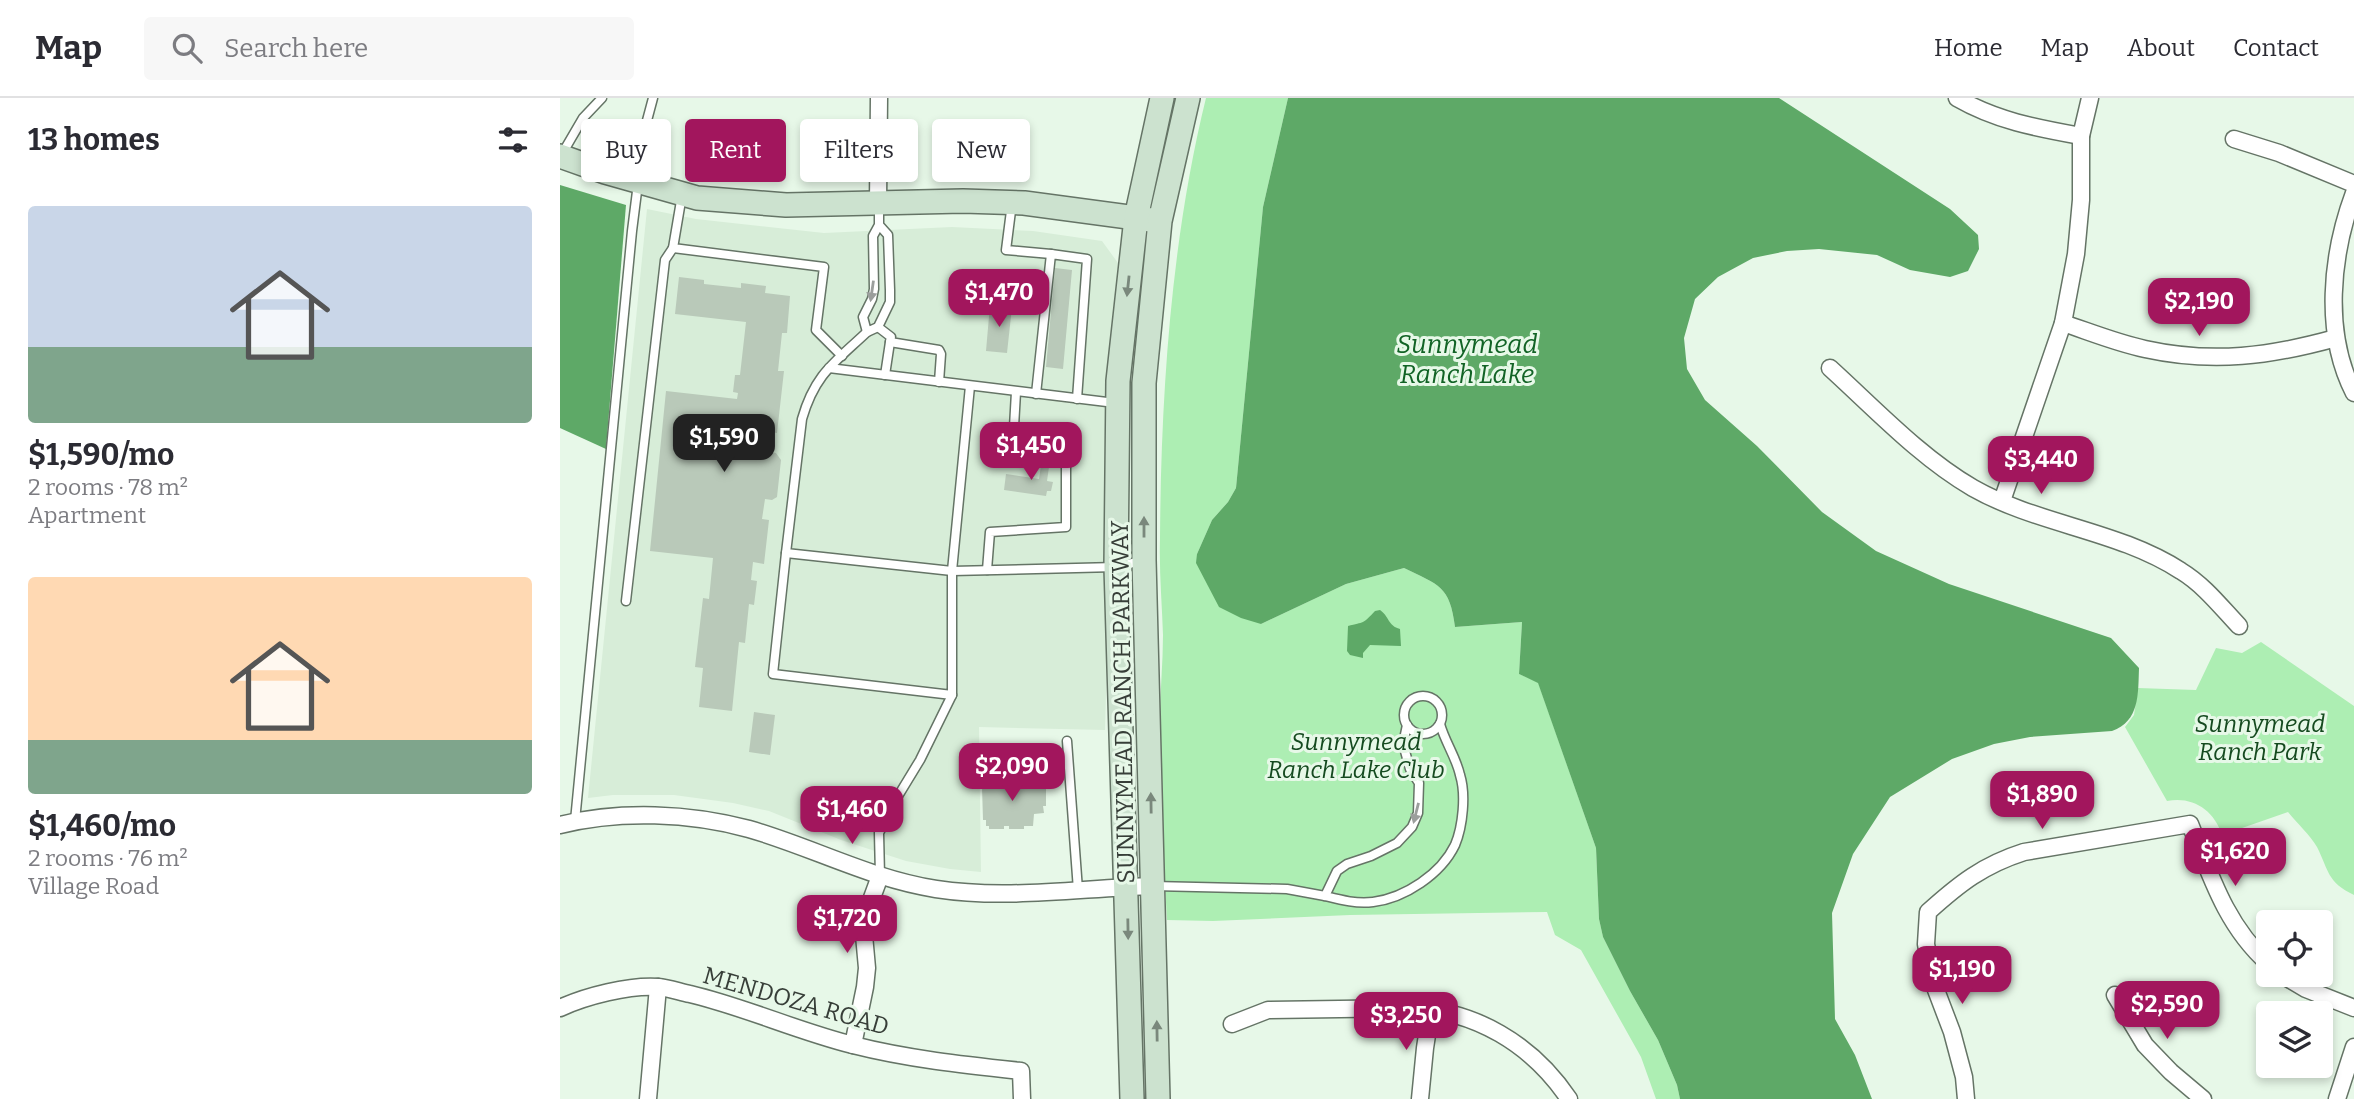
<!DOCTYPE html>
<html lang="en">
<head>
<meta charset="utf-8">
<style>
	body { margin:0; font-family:Bitter,serif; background:#f7f7f7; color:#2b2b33; height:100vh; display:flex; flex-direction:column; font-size:26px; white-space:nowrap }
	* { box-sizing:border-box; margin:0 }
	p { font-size:23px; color:#7c7c81 }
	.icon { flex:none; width:38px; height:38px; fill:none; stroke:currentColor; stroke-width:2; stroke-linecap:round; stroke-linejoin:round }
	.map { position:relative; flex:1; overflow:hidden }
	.side { display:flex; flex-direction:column; background:#fff; width:560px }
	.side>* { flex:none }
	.banner { position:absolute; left:21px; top:21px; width:665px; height:63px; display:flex; gap:14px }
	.controls { position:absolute; left:1696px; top:812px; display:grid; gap:14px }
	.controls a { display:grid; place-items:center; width:77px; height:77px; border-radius:7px; background:#fff; box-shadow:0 4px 10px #0003; font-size:35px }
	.price { position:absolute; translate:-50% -60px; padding:0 16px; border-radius:14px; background:#a2165d; color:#fff; font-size:23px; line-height:46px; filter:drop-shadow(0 2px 4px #0008) }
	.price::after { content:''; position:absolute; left:50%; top:42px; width:21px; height:16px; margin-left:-10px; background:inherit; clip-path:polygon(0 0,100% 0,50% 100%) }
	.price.current { background:#222; color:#fff }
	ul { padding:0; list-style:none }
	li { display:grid; align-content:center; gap:14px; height:371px; padding:0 28px }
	li span { display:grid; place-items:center; height:217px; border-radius:7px; color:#555 }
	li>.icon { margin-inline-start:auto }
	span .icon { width:126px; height:126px; fill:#fffc; stroke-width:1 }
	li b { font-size:30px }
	h2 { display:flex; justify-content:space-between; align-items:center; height:84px; padding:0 28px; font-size:30px }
	.chip { padding:0 24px; border-radius:7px; background:#fff; box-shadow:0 4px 10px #0003; font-size:24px; line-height:63px }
	.chip.current { background:#a2165d; color:#fff }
	header { display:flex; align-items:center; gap:42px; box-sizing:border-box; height:98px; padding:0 35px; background:#fff; border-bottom:2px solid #e1e1e2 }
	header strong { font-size:33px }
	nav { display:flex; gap:38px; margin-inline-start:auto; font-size:24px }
	.search { width:490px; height:63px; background:#f7f7f7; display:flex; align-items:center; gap:18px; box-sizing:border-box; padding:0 24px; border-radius:7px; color:#7c7c81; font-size:26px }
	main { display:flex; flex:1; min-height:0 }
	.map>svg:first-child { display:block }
	.built { fill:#d7edd8 }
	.green { fill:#adeeb3 }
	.water { fill:#5ea967 }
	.building { fill:#b9c9b9 }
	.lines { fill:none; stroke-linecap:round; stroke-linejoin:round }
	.lane-casing { stroke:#657466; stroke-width:11 }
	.street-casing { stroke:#657466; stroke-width:19 }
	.secondary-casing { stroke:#657466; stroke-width:26 }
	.lane { stroke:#fff; stroke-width:8 }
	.street { stroke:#fff; stroke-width:16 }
	.secondary { stroke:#cce2cf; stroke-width:23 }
	.oneway { fill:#7a887c }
	.oneway2 { fill:#9b9e9c }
	.labels { text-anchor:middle; stroke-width:6; stroke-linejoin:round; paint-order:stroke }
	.street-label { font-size:24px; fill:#373e38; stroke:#e7f8e8 }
	.park-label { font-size:24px; font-style:italic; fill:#154a1f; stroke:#e7f8e8 }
	.water-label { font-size:26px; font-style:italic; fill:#116325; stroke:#e7f8e8 }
</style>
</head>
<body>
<header>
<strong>Map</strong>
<div class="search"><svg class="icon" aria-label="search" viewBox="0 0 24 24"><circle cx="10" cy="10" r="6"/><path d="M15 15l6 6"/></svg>Search here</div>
<nav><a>Home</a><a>Map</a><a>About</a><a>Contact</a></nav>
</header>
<main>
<section class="side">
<h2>13 homes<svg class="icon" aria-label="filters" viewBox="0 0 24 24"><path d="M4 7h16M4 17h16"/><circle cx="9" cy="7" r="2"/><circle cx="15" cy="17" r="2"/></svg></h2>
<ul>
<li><span style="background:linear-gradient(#c9d6e8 65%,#7fa58c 0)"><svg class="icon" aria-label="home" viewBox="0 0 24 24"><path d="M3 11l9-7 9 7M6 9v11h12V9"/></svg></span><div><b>$1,590/mo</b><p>2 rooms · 78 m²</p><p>Apartment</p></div></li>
<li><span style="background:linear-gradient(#ffd9b3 75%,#7fa58c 0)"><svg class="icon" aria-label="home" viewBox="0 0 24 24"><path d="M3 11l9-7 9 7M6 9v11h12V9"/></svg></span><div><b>$1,460/mo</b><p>2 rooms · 76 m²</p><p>Village Road</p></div></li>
</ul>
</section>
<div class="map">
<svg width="1794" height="1001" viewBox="0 0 1794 1001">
	<rect width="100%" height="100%" fill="#e7f8e8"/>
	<path class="built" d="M87,111L136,121L264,135L392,129L473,133L542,143L558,165L545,632L419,629L421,774L390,771L346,763L281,742L209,713L173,705L114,697H53L28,700Z"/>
	<g class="green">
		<path d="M646,0H728L703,109L676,390L668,404L652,422L637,456L701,526L786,486L844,470C879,487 890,488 895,529L962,524L959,576L978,584L1036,750L1039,821L1043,839L1070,893L1098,942L1117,987L1120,1001H1096L1081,959L1021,852L995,837L987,814L790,817L653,823L607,822C603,755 600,688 600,621C600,593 603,565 603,537C602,505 599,473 600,441C601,296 611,142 646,0Z"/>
		<path d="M1701,544L1794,608V797C1767,784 1769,773 1757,749C1750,737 1737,725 1728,714L1662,737C1654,712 1633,698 1607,703L1565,629L1574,617L1578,590L1636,592L1656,550L1682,555Z"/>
	</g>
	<g class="water">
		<path d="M728,0H1219L1390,111L1418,137L1419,151L1408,173L1390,179L1350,172L1317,157L1259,151L1227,153L1193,160L1158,179L1135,201L1124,240L1127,271L1145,302L1197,348L1262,414L1316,453L1389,486L1551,540L1579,570C1578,596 1580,623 1552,633L1470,639L1434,646L1392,661L1330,699L1293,756L1272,815L1275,921L1295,957L1312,1001H1120L1117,987L1098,942L1070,893L1043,839L1039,821L1036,750L978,585L959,576L962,524L895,529C890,488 879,487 844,470L786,486L701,526L681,520L659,509L636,465L637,456L652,422L668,404L676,390L703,109Z"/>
		<path d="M0,87L66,107L46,351L0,330Z"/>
		<path d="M820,512C829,518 828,528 840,531L841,548L810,547L803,555V560L790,557L787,553L788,528C804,524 803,526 815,513Z"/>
	</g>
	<g class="building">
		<path d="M495,170L512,172L503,271L486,269Z"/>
		<path d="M119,179L144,182V186L181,190V185L206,188L205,195L230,198L227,235H222L218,273H224L217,335L211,334L209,354L216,355L221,362L217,399L212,402L205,401L202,421L209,422L204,466L193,464L191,482L197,483L194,507L189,506L185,545L179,544L172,613L139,609L143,570L135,569L143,500L149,501L153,460L90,453L106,293L177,301L178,295L173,294L175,277H180L186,224L115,216Z"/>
		<path d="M430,207L452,209L447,255L426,253Z"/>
		<path d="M482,361L490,362L487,383L493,384L491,393H487L486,398L444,392L446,376L479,381Z"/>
		<path d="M194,614L215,617L210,657L189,654Z"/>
		<path d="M444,678V681H449V683H469V685H476L477,688H486V708H483L484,715L474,716L473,728H464V731H449V728H444V731H429V728H426V722H423L422,689H426L427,679Z"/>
	</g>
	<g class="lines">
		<defs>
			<g id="lane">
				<path d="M2,56L23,20L42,0"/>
				<path d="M122,97L113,150L264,169L256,232L282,258"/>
				<path d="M452,105L446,152L491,156"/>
				<path d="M319,108V127L313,138L314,191L312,201L303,219L307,234L318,229L330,204V192L328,137L319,127"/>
				<path d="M318,229L331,239L330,244L379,252L381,256L379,284"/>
				<path d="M307,234C274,265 255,276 242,321L226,455L392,473L556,469L581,463"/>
				<path d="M269,270L555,305"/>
				<path d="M325,277L330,244"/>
				<path d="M476,296L491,156L527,161L517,301"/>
				<path d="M226,455L213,576L392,597V473L410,288"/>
				<path d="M427,472L430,434L506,429V336L454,329L456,294"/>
				<path d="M66,503L105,162L113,150"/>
				<circle cx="863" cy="617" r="19"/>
				<path d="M847,627L843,646L850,671L859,685L858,715L852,729L837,745L811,758L787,766L777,773L765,798C781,802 796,806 813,804C845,800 881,776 895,747C903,728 906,696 900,677C896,659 885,644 880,626"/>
				<path d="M507,643L518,792"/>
				<path d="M15,723L72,133L85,30L93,0"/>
				<path d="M320,778L319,735L332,708L360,662L392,597"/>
				<path d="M593,788L727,791L765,798"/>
			</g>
			<g id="street">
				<path d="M1397,0C1437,23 1477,30 1521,38"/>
				<path d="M1674,41L1719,55L1794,86"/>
				<path d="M1794,95C1771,157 1763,235 1794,295"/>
				<path d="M318,105L319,0"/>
				<path d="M1503,225C1530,234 1557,245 1585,251C1653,266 1711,258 1776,240"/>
				<path d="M1270,270C1314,310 1361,360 1413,390C1478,427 1558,432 1621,473C1644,487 1661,509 1679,528"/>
				<path d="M1442,403L1503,225L1516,156L1521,102V38L1530,0"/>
				<path d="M0,727C60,712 130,715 189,731C252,749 311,781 376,791C447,802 521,790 593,788"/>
				<path d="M1722,877L1746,891L1794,910"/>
				<path d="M1555,897L1585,947L1611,974L1643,1001"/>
				<path d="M0,910C26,898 69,887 98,889C109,890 120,894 130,896C185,909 237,933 293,947C348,961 405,967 461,973L462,1001"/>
				<path d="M672,926L708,912L849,910C915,912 972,946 1009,1001"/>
				<path d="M293,947L305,889L307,870L304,837L306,816L320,778"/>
				<path d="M88,1001L98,889"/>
				<path d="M860,1001L865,950L871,911"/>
				<path d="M1406,1001L1404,979L1392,934L1373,884L1366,846L1368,814C1399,786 1423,767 1464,754L1630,726C1650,776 1666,828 1708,865"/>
				<path d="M1777,1001L1794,949"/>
			</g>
			<g id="secondary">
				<path d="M0,58L45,74L137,100L226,107L403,103L464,105L591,122"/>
				<path d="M572,1001L556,469L558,283L576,120L602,0"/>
				<path d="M598,1001L584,462V285L600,123L628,0"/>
			</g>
		</defs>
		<use href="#lane" class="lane-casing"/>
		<use href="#street" class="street-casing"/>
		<use href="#secondary" class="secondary-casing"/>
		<use href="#lane" class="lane"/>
		<use href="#street" class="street"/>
		<use href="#secondary" class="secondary"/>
	</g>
	<defs><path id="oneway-solid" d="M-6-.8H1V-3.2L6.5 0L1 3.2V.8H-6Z" transform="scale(1.75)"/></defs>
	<g class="oneway">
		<use href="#oneway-solid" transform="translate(568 188) rotate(96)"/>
		<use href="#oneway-solid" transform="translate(584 429) rotate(-90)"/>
		<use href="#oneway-solid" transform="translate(591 705) rotate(-91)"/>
		<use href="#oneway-solid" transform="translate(568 831) rotate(89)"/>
		<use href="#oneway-solid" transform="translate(597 933) rotate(-91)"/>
	</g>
	<g class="oneway2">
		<use href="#oneway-solid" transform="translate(312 193) rotate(98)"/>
		<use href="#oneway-solid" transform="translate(856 715) rotate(104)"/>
	</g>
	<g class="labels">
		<g class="street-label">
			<text transform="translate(563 604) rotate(-91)" y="8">SUNNYMEAD RANCH PARKWAY</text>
			<text transform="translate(236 903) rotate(16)" y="8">MENDOZA ROAD</text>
		</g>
		<g class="park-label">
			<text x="1700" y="634">Sunnymead<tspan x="1700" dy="28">Ranch Park</tspan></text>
			<text x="796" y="652">Sunnymead<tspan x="796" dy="28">Ranch Lake Club</tspan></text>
		</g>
		<g class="water-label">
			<text x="907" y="255">Sunnymead<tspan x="907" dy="30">Ranch Lake</tspan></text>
		</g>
	</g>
</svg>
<div class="controls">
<a><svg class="icon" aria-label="locate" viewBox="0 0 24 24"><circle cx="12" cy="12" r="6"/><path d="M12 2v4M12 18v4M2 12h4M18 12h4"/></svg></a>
<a><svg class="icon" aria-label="layers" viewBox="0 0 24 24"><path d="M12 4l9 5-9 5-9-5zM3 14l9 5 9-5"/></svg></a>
</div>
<b class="price" style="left:439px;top:231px">$1,470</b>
<b class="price" style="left:1639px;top:240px">$2,190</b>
<b class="price current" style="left:164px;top:376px">$1,590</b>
<b class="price" style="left:471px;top:384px">$1,450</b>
<b class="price" style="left:1481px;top:398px">$3,440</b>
<b class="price" style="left:452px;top:705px">$2,090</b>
<b class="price" style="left:1482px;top:733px">$1,890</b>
<b class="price" style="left:292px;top:748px">$1,460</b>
<b class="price" style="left:1675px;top:790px">$1,620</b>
<b class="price" style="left:287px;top:857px">$1,720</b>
<b class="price" style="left:1402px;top:908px">$1,190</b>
<b class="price" style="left:1607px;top:943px">$2,590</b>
<b class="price" style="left:846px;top:954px">$3,250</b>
<div class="banner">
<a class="chip">Buy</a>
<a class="chip current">Rent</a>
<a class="chip">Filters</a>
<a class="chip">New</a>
</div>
</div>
</main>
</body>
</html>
